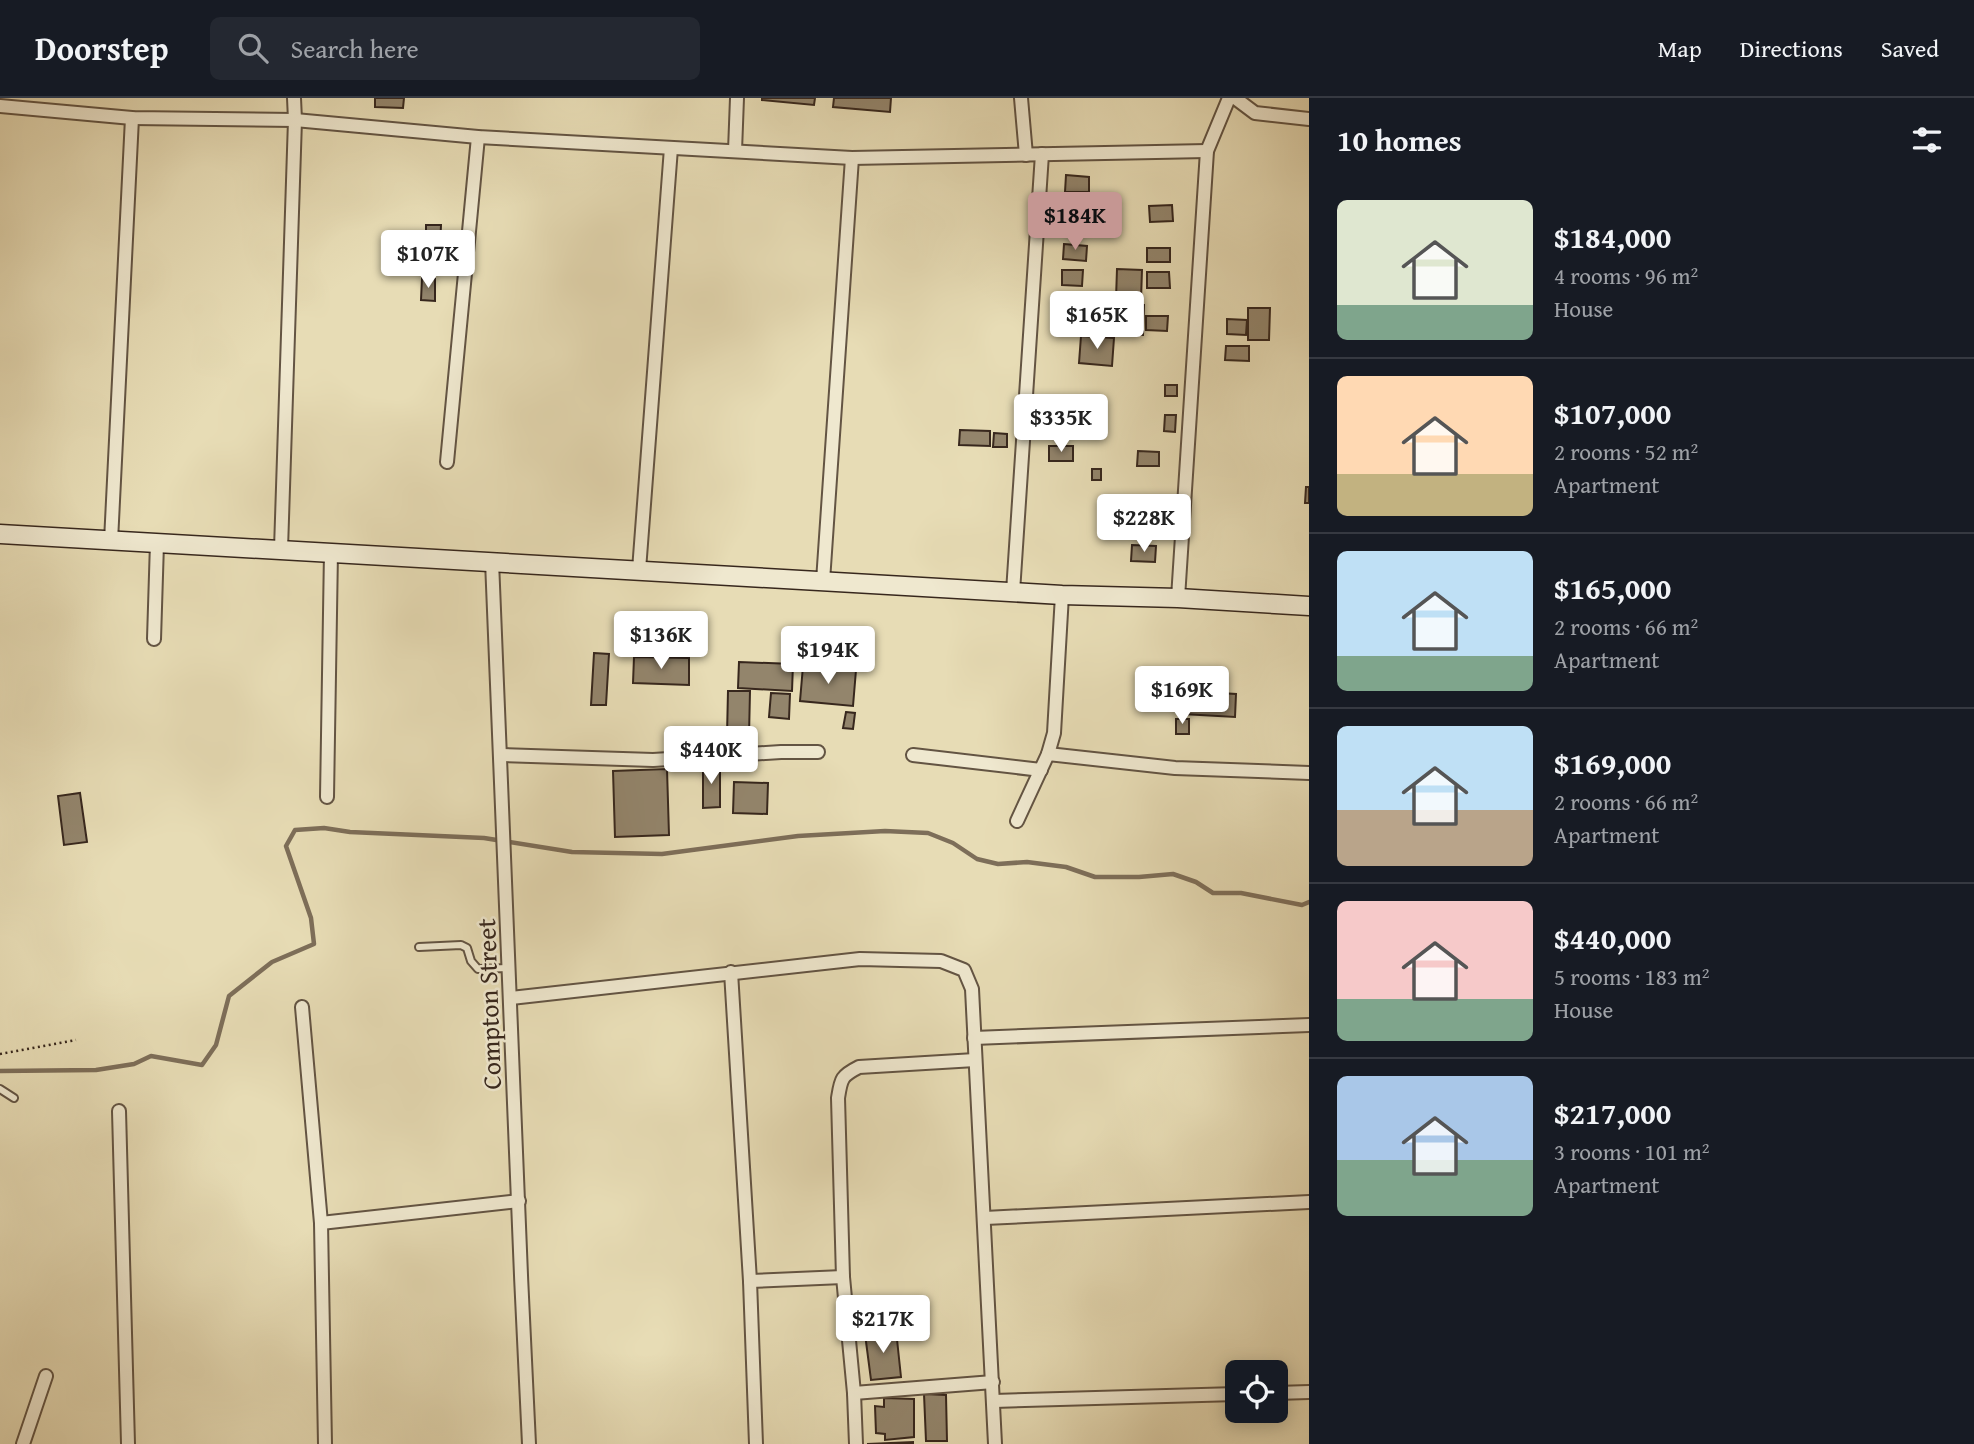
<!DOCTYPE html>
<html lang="en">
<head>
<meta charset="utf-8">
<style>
	body { margin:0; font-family:"Gentium Book Plus",serif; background:#242831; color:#f1f3f6; height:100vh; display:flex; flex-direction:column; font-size:26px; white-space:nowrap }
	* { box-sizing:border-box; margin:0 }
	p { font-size:23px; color:#9ea1a6 }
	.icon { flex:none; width:38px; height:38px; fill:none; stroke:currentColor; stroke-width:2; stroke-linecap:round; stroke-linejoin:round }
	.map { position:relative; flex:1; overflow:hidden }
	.drawer { display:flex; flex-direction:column; background:#171b24; width:665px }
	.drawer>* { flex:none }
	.tools { position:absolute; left:1225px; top:1262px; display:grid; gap:14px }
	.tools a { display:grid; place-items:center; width:63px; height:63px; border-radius:10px; background:#171b24; box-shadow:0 4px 18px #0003; font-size:35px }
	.price { position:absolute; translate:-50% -60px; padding:0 16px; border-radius:7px; background:#fff; color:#222; font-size:23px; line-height:46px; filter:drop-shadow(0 2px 4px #0008) }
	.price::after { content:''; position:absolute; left:50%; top:42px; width:21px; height:16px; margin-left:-10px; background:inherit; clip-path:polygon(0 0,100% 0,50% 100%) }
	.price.current { background:#c59692; color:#111 }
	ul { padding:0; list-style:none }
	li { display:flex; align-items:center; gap:21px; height:175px; padding:0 28px }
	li+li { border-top:2px solid #363941 }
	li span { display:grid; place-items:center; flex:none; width:196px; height:140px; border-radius:10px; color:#555 }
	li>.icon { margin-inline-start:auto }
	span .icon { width:84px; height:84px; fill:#fffc; stroke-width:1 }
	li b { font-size:30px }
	h2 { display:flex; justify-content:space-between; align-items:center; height:84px; padding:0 28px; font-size:30px }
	header { display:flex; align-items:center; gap:42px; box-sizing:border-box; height:98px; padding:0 35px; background:#171b24; border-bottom:2px solid #363941 }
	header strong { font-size:33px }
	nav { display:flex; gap:38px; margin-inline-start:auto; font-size:24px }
	.search { width:490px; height:63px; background:#242831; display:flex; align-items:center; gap:18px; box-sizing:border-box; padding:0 24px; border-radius:10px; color:#9ea1a6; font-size:26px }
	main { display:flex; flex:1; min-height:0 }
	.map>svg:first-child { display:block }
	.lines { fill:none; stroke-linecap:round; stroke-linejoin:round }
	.stream { stroke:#7d6e59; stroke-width:4.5 }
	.building { fill:#93856c; stroke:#37271d; stroke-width:2 }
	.lane-casing { stroke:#635443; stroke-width:10 }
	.street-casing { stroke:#635443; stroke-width:16 }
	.secondary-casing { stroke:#37271d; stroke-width:21 }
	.path { stroke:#37271d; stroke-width:2.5; stroke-dasharray:2 3.5; stroke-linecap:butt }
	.lane { stroke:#efe8cf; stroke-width:6 }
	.street { stroke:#efe8cf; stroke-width:12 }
	.secondary { stroke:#efe8cf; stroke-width:18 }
	.labels { text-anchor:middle; stroke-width:5; stroke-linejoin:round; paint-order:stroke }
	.street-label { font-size:26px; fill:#37271d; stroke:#efe8cf }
</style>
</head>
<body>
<header>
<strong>Doorstep</strong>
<div class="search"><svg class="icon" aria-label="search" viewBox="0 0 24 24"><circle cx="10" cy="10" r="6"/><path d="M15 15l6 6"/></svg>Search here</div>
<nav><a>Map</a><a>Directions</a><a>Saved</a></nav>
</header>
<main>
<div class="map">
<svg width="1309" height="1346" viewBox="0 0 1309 1346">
	<rect width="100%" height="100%" fill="#e7dcb5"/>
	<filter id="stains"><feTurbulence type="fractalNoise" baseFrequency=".00286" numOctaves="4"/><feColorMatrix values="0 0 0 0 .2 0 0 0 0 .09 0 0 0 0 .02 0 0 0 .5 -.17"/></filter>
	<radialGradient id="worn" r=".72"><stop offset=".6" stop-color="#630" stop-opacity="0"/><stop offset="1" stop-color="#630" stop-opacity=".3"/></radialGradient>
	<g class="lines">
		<path class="stream" d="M0,973L96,972L134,966L151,958L202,967L216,947L229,898L272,864L314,846L311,820L286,748L295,732L324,730L350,734L484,740L572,754L662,756L798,738L885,733L928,735L953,745L977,761L998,766L1027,764L1066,769L1095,779H1139L1173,776L1196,784L1213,795H1241L1302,807L1309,804"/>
	</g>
	<g class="building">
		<path d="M375,0H404L403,10L375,9Z"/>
		<path d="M762,0H815L814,7L762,2Z"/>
		<path d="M834,0H891L890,14L833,9Z"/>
		<path d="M1066,77L1089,79V94H1065Z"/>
		<path d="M1066,103L1087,104L1086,120L1064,119Z"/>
		<path d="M1172,107L1173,123L1150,124L1149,108Z"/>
		<path d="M426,127H441L440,149H426Z"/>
		<path d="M1064,146L1087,148L1086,163L1063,161Z"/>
		<rect x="1147" y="150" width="23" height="14"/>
		<path d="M1117,171L1142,172L1141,202L1116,201Z"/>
		<path d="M1062,172H1083L1082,188L1062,187Z"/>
		<path d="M1147,174H1169L1170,190H1147Z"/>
		<path d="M422,180L435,181V203L421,202Z"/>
		<path d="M1065,204L1113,206L1112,235L1064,233Z"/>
		<path d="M1116,205L1144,207L1143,237L1115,236Z"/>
		<path d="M1248,210H1270L1269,242H1248Z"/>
		<path d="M1146,218H1168L1167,233L1146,232Z"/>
		<path d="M1227,221L1247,222L1246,237L1227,236Z"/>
		<path d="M1081,238L1114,240L1112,268L1079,265Z"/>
		<path d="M1226,248H1249V263L1225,262Z"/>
		<rect x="1165" y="287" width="12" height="11"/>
		<path d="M1165,317H1176L1175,334L1164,333Z"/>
		<path d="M960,332L990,333V348L959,347Z"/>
		<path d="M994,335L1007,336V349H993Z"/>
		<rect x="1049" y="348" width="24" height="15"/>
		<path d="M1138,353L1159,354V368H1137Z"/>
		<rect x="1092" y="371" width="9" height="11"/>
		<path d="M1306,389H1309V405H1305Z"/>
		<path d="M1132,447L1156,448L1155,464L1131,463Z"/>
		<path d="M639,516L685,519L683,550L638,548Z"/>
		<path d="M594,555L609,556L606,607H591Z"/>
		<path d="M634,559L689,560V587L633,585Z"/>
		<path d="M739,564L793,566L792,593L738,590Z"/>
		<path d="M803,568L856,572L853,608L800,603Z"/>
		<path d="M728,593H750L749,638L727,637Z"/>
		<path d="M1184,593L1236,596L1235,619L1183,616Z"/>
		<path d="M771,595L790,596L789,621L769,619Z"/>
		<path d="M846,614L855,615L853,631L843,630Z"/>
		<rect x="1176" y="621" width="13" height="15"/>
		<path d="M703,665L720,666V709L703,710Z"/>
		<path d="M667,671L669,737L615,739L613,673Z"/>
		<path d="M734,684L768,685L767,716L733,715Z"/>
		<path d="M80,695L87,744L64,747L58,698Z"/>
		<path d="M896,1232L901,1279L871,1282L865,1236Z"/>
		<path d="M924,1296L946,1297L947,1343H926Z"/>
		<path d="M884,1300L914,1301V1339L885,1342V1336L876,1335L875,1308L884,1309Z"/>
		<path d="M913,1344V1346H867Z"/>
	</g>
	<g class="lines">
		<defs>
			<g id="lane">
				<path d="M419,849L461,847L467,850L471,863L478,871L508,870"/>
				<path d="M0,991L14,1000"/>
			</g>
			<g id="street">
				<path d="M1021,0L1026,57"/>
				<path d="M1235,0L1255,15L1309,21"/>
				<path d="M0,8L132,20L295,22L478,39L852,60L1207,53"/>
				<path d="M735,53L737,0"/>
				<path d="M447,364L478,39"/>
				<path d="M111,443L132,20"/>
				<path d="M281,451L295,22L294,0"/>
				<path d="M492,463C505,758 514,1052 529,1346"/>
				<path d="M639,472L671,50"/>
				<path d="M823,483L852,60"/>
				<path d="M1013,494L1042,56"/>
				<path d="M1178,500L1207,53L1229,0"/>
				<path d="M154,541L157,445"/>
				<path d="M1048,656L1175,670L1309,675"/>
				<path d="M501,657L653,662L781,654H818"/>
				<path d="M913,657L1041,672"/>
				<path d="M327,699L331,454"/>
				<path d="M1017,723L1048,656L1054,635L1062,497"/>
				<path d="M731,874L750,1183L756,1346"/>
				<path d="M511,900L860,861L941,863L964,872L972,891L995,1346"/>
				<path d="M302,909L321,1125L325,1346"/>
				<path d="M974,940L1309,927"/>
				<path d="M119,1013L128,1346"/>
				<path d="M985,1120L1309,1104"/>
				<path d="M321,1125L519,1103"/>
				<path d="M750,1183L843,1179"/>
				<path d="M854,1295L993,1284"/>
				<path d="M1276,1295L1309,1294"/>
				<path d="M994,1303L1237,1296"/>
				<path d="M23,1346L46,1278"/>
				<path d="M856,1346L854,1295L843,1179L838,1000C841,981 841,978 859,969L975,962"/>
			</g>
			<path id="secondary" d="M0,436L1062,497L1178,500L1309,508"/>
		</defs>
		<use href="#lane" class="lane-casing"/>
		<use href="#street" class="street-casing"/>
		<use href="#secondary" class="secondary-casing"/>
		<path class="path" d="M0,956L76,942"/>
		<use href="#lane" class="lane"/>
		<use href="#street" class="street"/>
		<use href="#secondary" class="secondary"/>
	</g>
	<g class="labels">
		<g class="street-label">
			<text transform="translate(489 906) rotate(-92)" y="9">Compton Street</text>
		</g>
	</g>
	<rect width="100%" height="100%" filter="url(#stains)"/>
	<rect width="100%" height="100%" fill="url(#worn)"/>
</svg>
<div class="tools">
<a><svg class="icon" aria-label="locate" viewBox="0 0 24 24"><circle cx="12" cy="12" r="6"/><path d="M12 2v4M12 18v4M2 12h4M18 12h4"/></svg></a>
</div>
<b class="price current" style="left:1075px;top:154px">$184K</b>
<b class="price" style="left:428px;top:192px">$107K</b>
<b class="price" style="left:1097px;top:253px">$165K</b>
<b class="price" style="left:1061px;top:356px">$335K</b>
<b class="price" style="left:1144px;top:456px">$228K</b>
<b class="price" style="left:661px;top:573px">$136K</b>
<b class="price" style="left:828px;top:588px">$194K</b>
<b class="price" style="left:1182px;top:628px">$169K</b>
<b class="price" style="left:711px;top:688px">$440K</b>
<b class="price" style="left:883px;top:1257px">$217K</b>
</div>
<section class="drawer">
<h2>10 homes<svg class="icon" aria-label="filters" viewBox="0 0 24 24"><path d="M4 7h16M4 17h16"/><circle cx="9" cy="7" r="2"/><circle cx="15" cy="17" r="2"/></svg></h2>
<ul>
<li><span style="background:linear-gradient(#dfe7d0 75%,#7fa58c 0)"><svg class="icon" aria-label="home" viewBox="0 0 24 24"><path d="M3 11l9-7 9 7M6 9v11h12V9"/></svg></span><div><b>$184,000</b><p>4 rooms · 96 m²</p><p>House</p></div></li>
<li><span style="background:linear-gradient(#ffd9b3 70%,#c2b280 0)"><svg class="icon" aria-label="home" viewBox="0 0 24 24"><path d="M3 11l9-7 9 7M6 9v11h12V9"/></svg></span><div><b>$107,000</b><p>2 rooms · 52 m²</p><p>Apartment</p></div></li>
<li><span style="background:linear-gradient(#bfe0f5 75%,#7fa58c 0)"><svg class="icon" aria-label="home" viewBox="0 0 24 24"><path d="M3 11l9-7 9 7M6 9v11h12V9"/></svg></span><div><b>$165,000</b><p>2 rooms · 66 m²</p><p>Apartment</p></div></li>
<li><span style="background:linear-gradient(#bfe0f5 60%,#b9a48a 0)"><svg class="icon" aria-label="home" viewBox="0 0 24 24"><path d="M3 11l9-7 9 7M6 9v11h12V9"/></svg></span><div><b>$169,000</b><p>2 rooms · 66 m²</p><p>Apartment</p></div></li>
<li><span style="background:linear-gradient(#f6c9c9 70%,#7fa58c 0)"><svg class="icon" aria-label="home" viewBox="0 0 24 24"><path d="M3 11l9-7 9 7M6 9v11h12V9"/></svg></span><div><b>$440,000</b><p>5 rooms · 183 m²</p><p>House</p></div></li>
<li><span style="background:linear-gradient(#a9c7e8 60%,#7fa58c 0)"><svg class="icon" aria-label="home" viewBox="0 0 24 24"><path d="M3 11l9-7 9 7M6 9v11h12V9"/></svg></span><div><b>$217,000</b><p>3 rooms · 101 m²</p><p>Apartment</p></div></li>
</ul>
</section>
</main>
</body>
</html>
